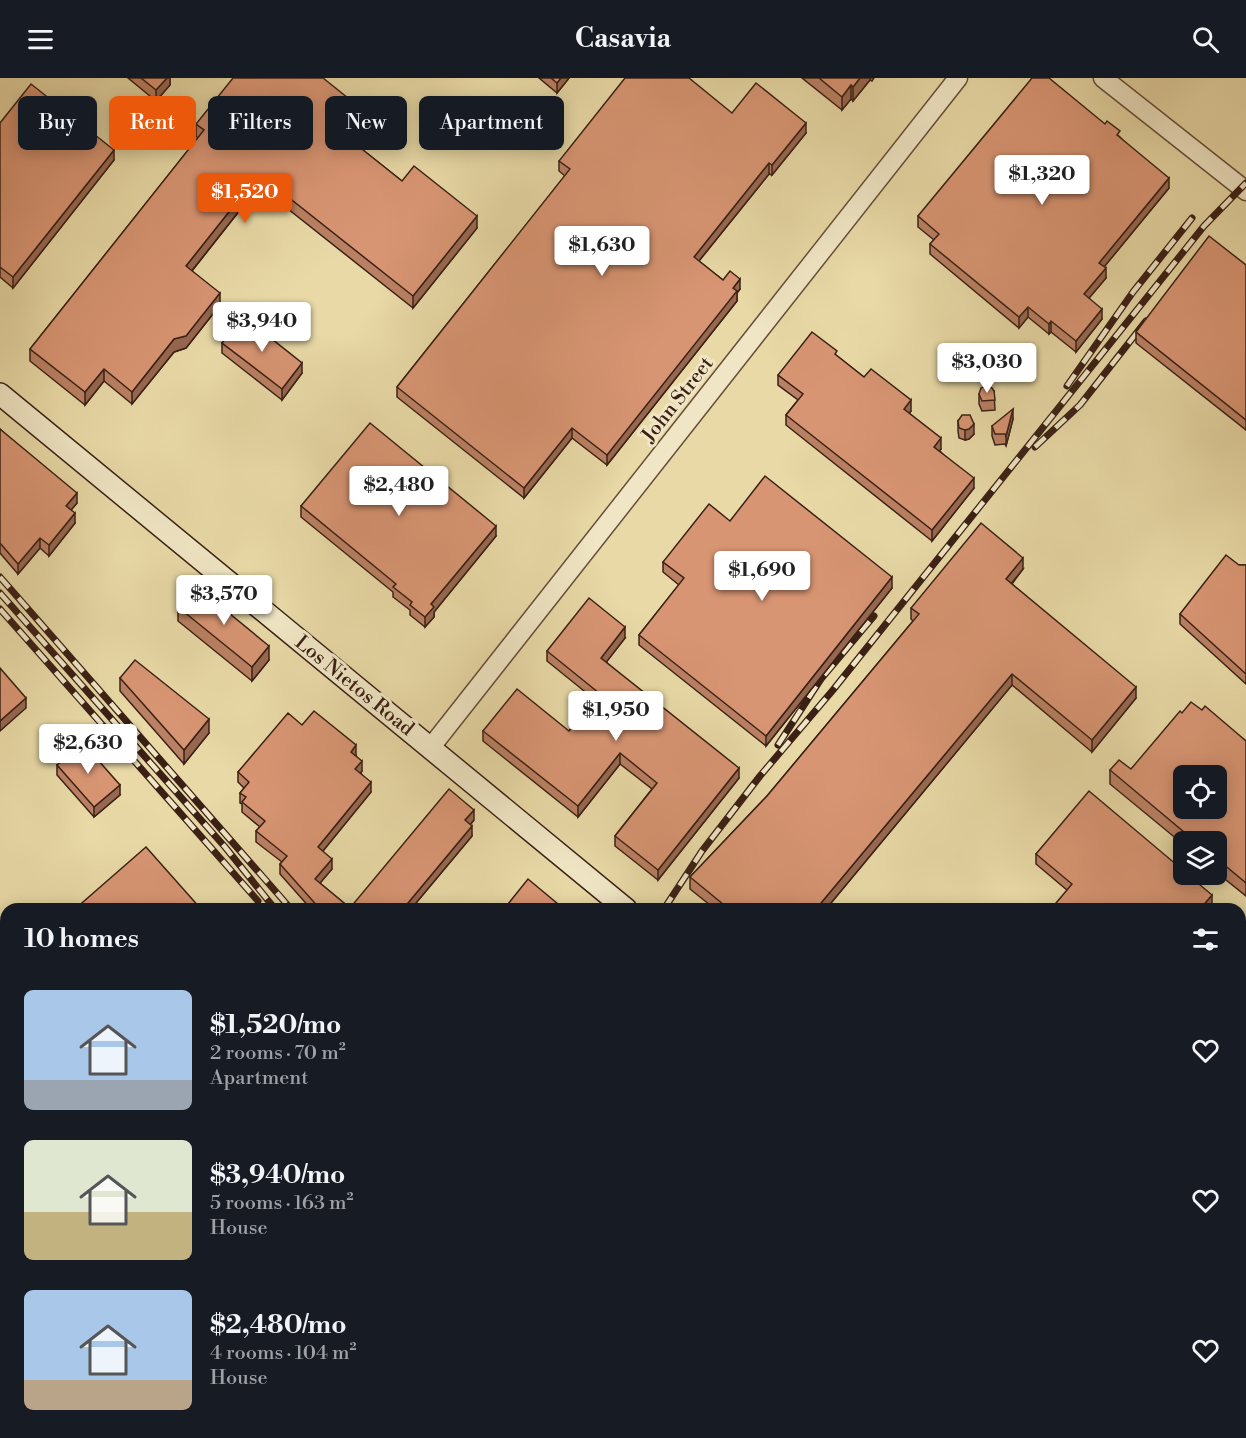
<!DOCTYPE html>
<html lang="en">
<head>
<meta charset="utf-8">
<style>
	body { margin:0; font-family:"Libre Bodoni",serif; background:#20242c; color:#f1f3f6; height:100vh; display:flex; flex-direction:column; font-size:22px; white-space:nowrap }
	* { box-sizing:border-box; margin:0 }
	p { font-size:20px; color:#9ea1a6 }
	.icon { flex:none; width:33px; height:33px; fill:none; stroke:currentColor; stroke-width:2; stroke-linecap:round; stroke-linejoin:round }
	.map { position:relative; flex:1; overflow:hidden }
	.drawer { position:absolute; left:0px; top:825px; width:1246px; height:536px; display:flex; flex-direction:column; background:#171b24; border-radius:18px 18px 0 0; box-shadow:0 3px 15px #0003 }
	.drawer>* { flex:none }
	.hud { position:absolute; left:18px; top:18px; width:600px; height:54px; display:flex; gap:12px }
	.buttons { position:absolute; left:1173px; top:687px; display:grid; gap:12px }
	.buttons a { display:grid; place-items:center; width:54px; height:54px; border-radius:9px; background:#171b24; box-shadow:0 3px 15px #0003; font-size:30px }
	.price { position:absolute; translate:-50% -51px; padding:0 14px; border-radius:6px; background:#fff; color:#222; font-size:20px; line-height:39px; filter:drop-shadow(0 2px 3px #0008) }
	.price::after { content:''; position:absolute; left:50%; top:36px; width:18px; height:14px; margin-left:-9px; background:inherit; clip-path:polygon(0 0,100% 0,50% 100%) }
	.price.selected { background:#ea580c; color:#fff }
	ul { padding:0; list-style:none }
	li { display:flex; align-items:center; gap:18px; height:150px; padding:0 24px }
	li span { display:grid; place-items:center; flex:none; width:168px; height:120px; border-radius:9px; color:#555 }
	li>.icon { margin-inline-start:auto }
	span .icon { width:72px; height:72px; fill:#fffc; stroke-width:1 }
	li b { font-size:26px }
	h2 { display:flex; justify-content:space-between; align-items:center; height:72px; padding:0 24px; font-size:26px }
	.chip { padding:0 21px; border-radius:9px; background:#171b24; box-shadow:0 3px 15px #0003; font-size:21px; line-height:54px }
	.chip.selected { background:#ea580c; color:#fff }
	header { display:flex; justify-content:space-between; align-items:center; height:78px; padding:0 24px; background:#171b24; font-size:27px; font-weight:800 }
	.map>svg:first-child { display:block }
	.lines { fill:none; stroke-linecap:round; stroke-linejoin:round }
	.minor-casing { stroke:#664e39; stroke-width:18 }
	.tertiary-casing { stroke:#664e39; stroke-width:21 }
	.secondary-casing { stroke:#3a2015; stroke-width:24 }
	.minor { stroke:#f0e6c5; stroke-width:15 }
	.tertiary { stroke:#f0e6c5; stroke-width:18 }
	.secondary { stroke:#f0e6c5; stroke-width:21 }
	.rail-casing { stroke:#3a2015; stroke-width:7 }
	.rail { stroke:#f0e6c5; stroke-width:4.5; stroke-dasharray:14; stroke-linecap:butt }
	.wall { fill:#ba8063; stroke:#3a2015; stroke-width:1.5 }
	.shaded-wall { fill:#976850; stroke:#3a2015; stroke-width:1.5 }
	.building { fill:#d89573; stroke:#3a2015; stroke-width:1.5; fill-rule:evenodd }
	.labels { text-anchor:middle; stroke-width:6; stroke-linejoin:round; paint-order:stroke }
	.street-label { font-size:20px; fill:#3a2015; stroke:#f0e6c5 }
</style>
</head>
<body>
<header><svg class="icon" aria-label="menu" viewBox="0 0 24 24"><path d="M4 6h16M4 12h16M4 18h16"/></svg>Casavia<svg class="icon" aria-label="search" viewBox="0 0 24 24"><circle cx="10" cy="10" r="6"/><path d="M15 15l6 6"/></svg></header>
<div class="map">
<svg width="1246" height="1360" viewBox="0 0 1246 1360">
	<rect width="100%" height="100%" fill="#e8d9a6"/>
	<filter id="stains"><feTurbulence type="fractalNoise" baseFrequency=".00333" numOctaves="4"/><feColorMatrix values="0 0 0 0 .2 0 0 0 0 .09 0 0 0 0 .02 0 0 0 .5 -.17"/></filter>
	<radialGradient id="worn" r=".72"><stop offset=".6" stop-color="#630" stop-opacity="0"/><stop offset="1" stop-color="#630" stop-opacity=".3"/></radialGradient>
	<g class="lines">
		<defs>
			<g id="minor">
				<path d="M0,1187H6"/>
				<path d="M329,1354V1360"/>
			</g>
			<g id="tertiary">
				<path d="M1103,0L1246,113"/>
				<path d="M431,669L958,0"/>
			</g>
			<g id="secondary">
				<path d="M0,316L626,831"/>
				<path d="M1240,1143L1246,1137"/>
				<path d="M1240,1337L1246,1342"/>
				<path d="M1043,1360L1048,1354"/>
				<path d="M1079,1360L1084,1354"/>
			</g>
		</defs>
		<use href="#minor" class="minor-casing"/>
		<use href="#tertiary" class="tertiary-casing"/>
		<use href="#secondary" class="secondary-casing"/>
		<use href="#minor" class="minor"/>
		<use href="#tertiary" class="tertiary"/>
		<use href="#secondary" class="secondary"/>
		<defs>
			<g id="rail">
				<path d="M1067,308L1133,214L1192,140"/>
				<path d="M1035,369L1080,327L1146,243"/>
				<path d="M0,499L291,831"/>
				<path d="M0,515L225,769L275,831"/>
				<path d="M0,531L258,823"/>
				<path d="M778,667L821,601L874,538"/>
				<path d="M664,831L702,773L760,698L833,612L1204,148L1246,105"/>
				<path d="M646,1354L649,1360"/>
				<path d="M658,1354L661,1360"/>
				<path d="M668,1354L671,1360"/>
			</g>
		</defs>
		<use href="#rail" class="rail-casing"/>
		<use href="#rail" class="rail"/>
	</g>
	<g class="wall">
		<path d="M128,0H170V7L156,23Z"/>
		<path d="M539,0H569L557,15Z"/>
		<path d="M802,0H874L872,3L870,2L853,23L851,21L842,32Z"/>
		<path d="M732,35L806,55L772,97L769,96L699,183L723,202L740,211L737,215V223L607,387L572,360L524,420L397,319V309L565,98L559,93V83Z"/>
		<path d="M353,36L339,53L402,103L477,150L413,230L259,108L192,193L220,227L186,270L174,274L132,326L104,303L85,327L30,283V271L198,60L196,58V46Z"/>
		<path d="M0,45L114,82L13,210L0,199Z"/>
		<path d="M1105,46L1120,59L1169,110L1104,189L1106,200L1089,220L1102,241L1076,274L1051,254L1049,256L1028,239L1019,250L930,176V166L934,162L918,149V138Z"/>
		<path d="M1246,187V352L1136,265V254Z"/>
		<path d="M222,265L302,295L282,322L222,275Z"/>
		<path d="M837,278L864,299L911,333L909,335L941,371L939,372L974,410L932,463L786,347V337L798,322L778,307V297Z"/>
		<path d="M994,313L995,332L982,333L979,326V316Z"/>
		<path d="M1013,341L1006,368L1005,366L995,367L992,358V348Z"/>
		<path d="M958,343L974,356L969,361L965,362L959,360L958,353Z"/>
		<path d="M0,351L77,425L71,432L75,445L49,478L40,470L18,496L0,475Z"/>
		<path d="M301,428L496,458L434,534V539L425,549L410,537V532L393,519V514L301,439Z"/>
		<path d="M730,443L892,510L766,668L639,567V557L679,507L663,494V484Z"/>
		<path d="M1239,487H1246V606L1180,546V536Z"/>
		<path d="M1023,491L1012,506L1136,620L1092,674L1012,607L826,831H715L690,811V799L767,718L913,543L911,541V530Z"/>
		<path d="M178,529L269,582L252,603L178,543Z"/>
		<path d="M625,560L606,584L739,700L658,802L615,768V758L652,711L620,686L578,739L483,663V653H569L594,621L547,583V573Z"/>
		<path d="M120,600L209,655L184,686L120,613Z"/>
		<path d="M1202,632L1246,663V818L1216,794V764H1184V767L1110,706V692L1131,691Z"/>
		<path d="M302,647L356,677L362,693L361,695L371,714L323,773L332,791L320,805L350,830L474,742L470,747L472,758L411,831H311L280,796V786L282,784L256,764V753L260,749L242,734V726L240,725V715L244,710L238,704V694Z"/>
		<path d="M57,687L120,717L94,739L57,697Z"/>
		<path d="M1036,776L1212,827L1067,812L1036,786Z"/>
		<path d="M1240,1222L1246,1226V1302L1240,1297Z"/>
		<path d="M826,1354H985L981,1360H933L932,1359L931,1360H821Z"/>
	</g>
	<g class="shaded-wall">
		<path d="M167,0H170V7L156,23V12Z"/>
		<path d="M561,0H569L557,15V5Z"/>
		<path d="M860,0H870V2L853,23V9Z"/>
		<path d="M851,7V21L842,32V19Z"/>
		<path d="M353,24V36L333,60V48Z"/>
		<path d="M806,45V55L772,97V87Z"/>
		<path d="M114,72V82L13,210V199Z"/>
		<path d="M769,85V96L694,189V179Z"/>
		<path d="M259,96V108L186,200V188Z"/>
		<path d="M1169,100V110L1099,195V185Z"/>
		<path d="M477,138V150L413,230V218Z"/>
		<path d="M1106,190V200L1084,226V216Z"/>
		<path d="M740,201V211L737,215V223L607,387V377Z"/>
		<path d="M220,215V227L186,270L174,274L132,326V314L174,261Z"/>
		<path d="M1028,229V239L1019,250V239Z"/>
		<path d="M1102,231V241L1076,274V263Z"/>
		<path d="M1051,243V254L1049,256V246Z"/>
		<path d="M302,285V295L282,322V311Z"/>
		<path d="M104,291V303L85,327V314Z"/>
		<path d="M911,322V333L904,342V331Z"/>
		<path d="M1013,331V341L1006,368V358Z"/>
		<path d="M974,346V356L969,361L965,362V352Z"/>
		<path d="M572,350V360L524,420V410Z"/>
		<path d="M941,360V371L934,379V369Z"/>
		<path d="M974,400V410L932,463V452Z"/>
		<path d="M77,415V425L66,438V428Z"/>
		<path d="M75,435V445L49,478V467Z"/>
		<path d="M496,448V458L434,534V539L425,549V539L431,526Z"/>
		<path d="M40,460V470L18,496V486Z"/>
		<path d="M1023,480V491L1006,512V501Z"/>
		<path d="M892,499V510L766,668V658Z"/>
		<path d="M625,549V560L601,591V580Z"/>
		<path d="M269,568V582L252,603V589Z"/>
		<path d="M1012,596V607L826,831H816Z"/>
		<path d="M1136,609V620L1092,674V662Z"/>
		<path d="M26,620V630L0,653V643Z"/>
		<path d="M209,641V655L184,686V672Z"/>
		<path d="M356,667V677L351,684V674Z"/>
		<path d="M620,675V686L578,739V728Z"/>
		<path d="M362,683V693L355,702V691Z"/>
		<path d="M739,690V700L658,802V792Z"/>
		<path d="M371,704V714L318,779V769Z"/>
		<path d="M120,707V717L94,739V729Z"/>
		<path d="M474,732V742L465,753V742Z"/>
		<path d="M472,748V758L411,831H403Z"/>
		<path d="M332,781V791L315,811V801Z"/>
		<path d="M1212,817V827L1209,831H1200Z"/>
		<path d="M1246,1035V1045L1240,1052V1042Z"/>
		<path d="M927,1354H932L931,1360H923Z"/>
		<path d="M977,1354H985L981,1360H972Z"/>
	</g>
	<g class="building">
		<path d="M141,0H167L156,12Z"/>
		<path d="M233,0H323L353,24L333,48L402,103L414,88L477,138L413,218L259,96L186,188L220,215L186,258L174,261L132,314L104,291L85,314L30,271L204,52L196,46Z"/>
		<path d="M551,0H561L557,5Z"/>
		<path d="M625,0H689L732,35L756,5L806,45L772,87L769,85L694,179L723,202L730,193L740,201L733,210L737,213L607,377L572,350L524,410L397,309L570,91L559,83Z"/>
		<path d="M819,0H860L853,9L851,7L842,19Z"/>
		<path d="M1032,0H1049L1105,46L1107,43L1120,53L1117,57L1169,100L1099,185L1106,190L1084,216L1102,231L1076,263L1051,243L1049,246L1028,229L1019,239L930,166L939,156L918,138Z"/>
		<path d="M31,6L114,72L13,199L0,189V45Z"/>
		<path d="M1209,158L1246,187V342L1136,254Z"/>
		<path d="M243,238L302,285L282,311L222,265Z"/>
		<path d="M812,254L837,273L835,276L864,299L871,291L911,322L904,331L941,360L934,369L974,400L932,452L786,337L803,316L778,297Z"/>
		<path d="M986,308L992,310L994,313L995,322L982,323L979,316L981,310Z"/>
		<path d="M1013,331L1006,358L1005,356H995L992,348Z"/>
		<path d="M962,337H970L974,346L969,351L965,352L959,350L958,343Z"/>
		<path d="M370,345L496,448L431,526L434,529L425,539L410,527L412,524L393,509L396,506L301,428Z"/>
		<path d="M0,351L77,415L66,428L75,435L49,467L40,460L18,486L0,465Z"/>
		<path d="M765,398L892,499L766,658L639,557L684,500L663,484L709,426L730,443Z"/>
		<path d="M981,445L1023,480L1006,501L1136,609L1092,662L1012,596L816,831H729L690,799L767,718L919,536L911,530Z"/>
		<path d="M1226,477L1239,487H1246V596L1180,536Z"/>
		<path d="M196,508L269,568L252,589L178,529Z"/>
		<path d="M589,520L625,549L601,580L739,690L658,792L615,758L657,705L620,675L578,728L483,653L517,611L569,653L599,615L547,573Z"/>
		<path d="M135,582L209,641L184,672L120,600Z"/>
		<path d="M0,590L26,620L0,643Z"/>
		<path d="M1191,624L1202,632L1205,628L1246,663V805L1216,780V764H1196L1110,692L1119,682L1131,691L1180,633L1182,635ZM1184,698H1216V730H1184Z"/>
		<path d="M314,633L356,667L351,674L362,683L355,691L371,704L318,769L332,781L315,801L350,830L449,711L474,732L465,742L472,748L403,831H325L324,830L320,831L280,786L287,778L256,753L265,743L242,724L246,719L240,715L249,704L238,694L288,635L302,647Z"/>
		<path d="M83,665L120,707L94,729L57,687Z"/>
		<path d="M1089,713L1184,793V796H1187L1212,817L1200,831H1051L1072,806L1036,776Z"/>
		<path d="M146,769L201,831H75Z"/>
		<path d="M528,801L564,831H504Z"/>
		<path d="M1240,975L1246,980V1035L1240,1042Z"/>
		<path d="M0,1211H6V1354H172V1360H0Z"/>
		<path d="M1240,1222L1246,1226V1292L1240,1287Z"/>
		<rect x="197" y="1354" width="72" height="6"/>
		<rect x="405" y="1354" width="72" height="6"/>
		<path d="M507,1354H593L595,1357V1360H507Z"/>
		<path d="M826,1354H927L923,1360H821Z"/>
		<path d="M939,1354H977L972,1360H946Z"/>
		<path d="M1122,1354H1203L1210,1360H1118Z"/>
	</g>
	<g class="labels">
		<g class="street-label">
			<text transform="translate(677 321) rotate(-52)" y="7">John Street</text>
			<text transform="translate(355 607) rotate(39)" y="7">Los Nietos Road</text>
		</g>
	</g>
	<rect width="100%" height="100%" filter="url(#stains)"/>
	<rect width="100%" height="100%" fill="url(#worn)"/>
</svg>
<div class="buttons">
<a><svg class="icon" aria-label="locate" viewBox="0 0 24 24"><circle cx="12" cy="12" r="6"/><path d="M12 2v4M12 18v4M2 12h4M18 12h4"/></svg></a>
<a><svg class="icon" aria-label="layers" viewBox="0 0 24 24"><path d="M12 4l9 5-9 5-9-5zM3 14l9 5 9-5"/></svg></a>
</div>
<b class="price" style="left:1042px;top:128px">$1,320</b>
<b class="price selected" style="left:245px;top:146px">$1,520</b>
<b class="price" style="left:602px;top:199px">$1,630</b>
<b class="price" style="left:262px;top:275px">$3,940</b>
<b class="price" style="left:987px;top:316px">$3,030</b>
<b class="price" style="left:399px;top:439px">$2,480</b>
<b class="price" style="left:762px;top:524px">$1,690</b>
<b class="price" style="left:224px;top:548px">$3,570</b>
<b class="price" style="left:616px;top:664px">$1,950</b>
<b class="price" style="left:88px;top:697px">$2,630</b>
<div class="hud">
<a class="chip">Buy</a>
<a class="chip selected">Rent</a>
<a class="chip">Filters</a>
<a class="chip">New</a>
<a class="chip">Apartment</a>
</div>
<section class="drawer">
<h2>10 homes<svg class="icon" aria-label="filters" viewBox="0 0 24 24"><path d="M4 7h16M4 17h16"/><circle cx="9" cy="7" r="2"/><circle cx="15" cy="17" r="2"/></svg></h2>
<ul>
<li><span style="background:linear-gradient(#a9c7e8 75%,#9aa5b1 0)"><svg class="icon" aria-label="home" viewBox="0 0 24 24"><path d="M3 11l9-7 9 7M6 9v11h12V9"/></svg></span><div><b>$1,520/mo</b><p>2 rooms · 70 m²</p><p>Apartment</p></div><svg class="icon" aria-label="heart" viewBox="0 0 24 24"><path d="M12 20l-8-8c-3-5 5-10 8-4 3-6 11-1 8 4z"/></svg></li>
<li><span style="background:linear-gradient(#dfe7d0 60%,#c2b280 0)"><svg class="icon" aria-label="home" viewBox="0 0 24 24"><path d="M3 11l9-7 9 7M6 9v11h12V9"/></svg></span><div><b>$3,940/mo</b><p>5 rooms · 163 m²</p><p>House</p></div><svg class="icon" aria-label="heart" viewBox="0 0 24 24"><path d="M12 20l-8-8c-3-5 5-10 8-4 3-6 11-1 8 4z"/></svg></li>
<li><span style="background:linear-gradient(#a9c7e8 75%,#b9a48a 0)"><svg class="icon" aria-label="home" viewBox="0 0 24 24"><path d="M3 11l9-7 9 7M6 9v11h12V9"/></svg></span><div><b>$2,480/mo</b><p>4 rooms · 104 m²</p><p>House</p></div><svg class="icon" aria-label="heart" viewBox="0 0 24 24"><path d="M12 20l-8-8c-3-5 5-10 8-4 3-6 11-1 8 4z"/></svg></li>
</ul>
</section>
</div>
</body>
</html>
